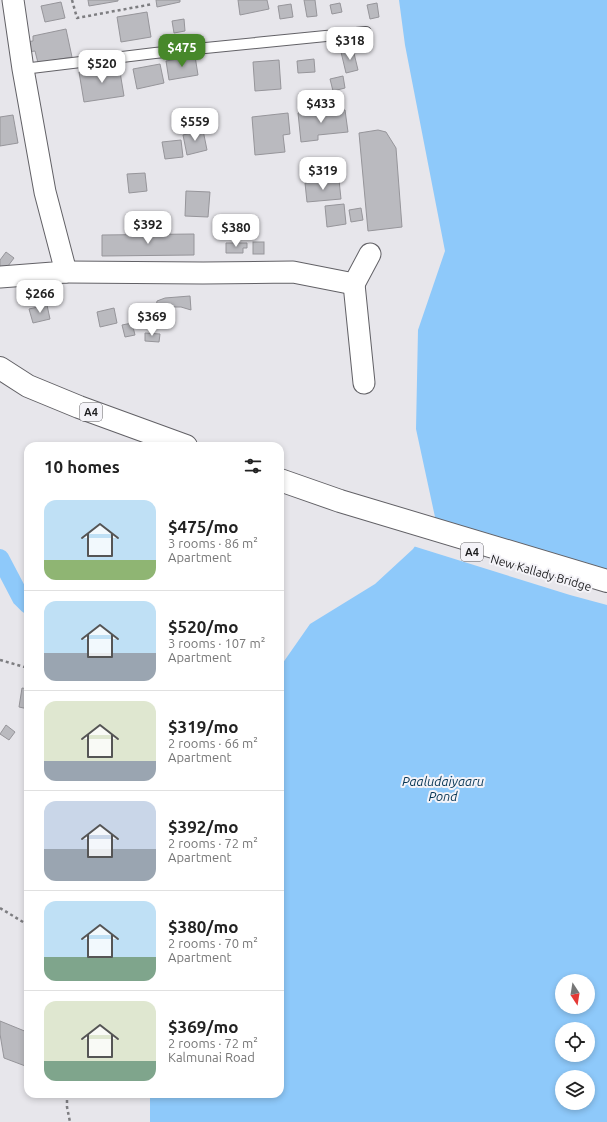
<!DOCTYPE html>
<html lang="en">
<head>
<meta charset="utf-8">
<style>
	body { margin:0; font-family:Ubuntu,sans-serif; background:#f2f2f2; color:#222; height:100vh; display:flex; flex-direction:column; font-size:15px; white-space:nowrap }
	* { box-sizing:border-box; margin:0 }
	p { font-size:13px; color:#767676 }
	.icon { flex:none; width:22px; height:22px; fill:none; stroke:currentColor; stroke-width:2; stroke-linecap:round; stroke-linejoin:round }
	.map { position:relative; flex:1; overflow:hidden }
	.details { position:absolute; left:24px; top:442px; width:260px; height:656px; display:flex; flex-direction:column; background:#fff; border-radius:12px; box-shadow:0 2px 6px #0003 }
	.details>* { flex:none }
	.needle { width:26px; rotate:168deg }
	.buttons { position:absolute; left:555px; top:974px; display:grid; gap:8px }
	.buttons a { display:grid; place-items:center; width:40px; height:40px; border-radius:50%; background:#fff; box-shadow:0 2px 6px #0003; font-size:20px }
	.price { position:absolute; translate:-50% -34px; padding:0 9px; border-radius:8px; background:#fff; color:#222; font-size:13px; line-height:26px; filter:drop-shadow(0 1px 2px #0008) }
	.price::after { content:''; position:absolute; left:50%; top:24px; width:12px; height:9px; margin-left:-6px; background:inherit; clip-path:polygon(0 0,100% 0,50% 100%) }
	.price.active { background:#47882a; color:#fff }
	ul { padding:0; list-style:none }
	li { display:flex; align-items:center; gap:12px; height:100px; padding:0 20px }
	li+li { border-top:1px solid #e0e0e0 }
	li span { display:grid; place-items:center; flex:none; width:112px; height:80px; border-radius:12px; color:#555 }
	li>.icon { margin-inline-start:auto }
	span .icon { width:48px; height:48px; fill:#fffc; stroke-width:1 }
	li b { font-size:17px }
	h2 { display:flex; justify-content:space-between; align-items:center; height:48px; padding:0 20px; font-size:17px }
	.map>svg:first-child { display:block }
	.water { fill:#8ec9fa; fill-rule:evenodd }
	.pier { fill:#e7e6eb }
	.lines { fill:none; stroke-linecap:round; stroke-linejoin:round }
	.canal { stroke:#8ec9fa; stroke-width:18 }
	.building { fill:#bababf; stroke:#96959a }
	.lane-casing { stroke:#626166; stroke-width:12 }
	.street-casing { stroke:#626166; stroke-width:23 }
	.highway-casing { stroke:#626166; stroke-width:24 }
	.path { stroke:#7d7d80; stroke-width:2.5; stroke-dasharray:3 3; stroke-linecap:butt }
	.lane { stroke:#fff; stroke-width:10 }
	.street { stroke:#fff; stroke-width:21 }
	.highway { stroke:#fff; stroke-width:22 }
	.labels { text-anchor:middle; stroke-width:4; stroke-linejoin:round; paint-order:stroke }
	.shield { fill:#f4f3f8; stroke:#5e5d60; stroke-width:1 }
	.shield-label { font-size:11px; font-weight:bold; fill:#1d1d1f }
	.street-label { font-size:12px; fill:#1d1d1f; stroke:#f4f3f8 }
	.water-label { font-size:13px; font-style:italic; fill:#053453; stroke:#f4f3f8 }
</style>
</head>
<body>
<div class="map">
<svg width="607" height="1122" viewBox="0 0 607 1122">
	<rect width="100%" height="100%" fill="#e7e6eb"/>
	<path class="water" d="M399,0H607V1122H150V1094H280V667L310,624L375,584L413,549L435,517L416,429L418,330L445,251L405,45ZM562,981H588V1007H562ZM562,1029H588V1055H562ZM562,1077H588V1103H562Z"/>
	<path class="pier" d="M431,520L607,573V605L570,595L413,546Z"/>
	<g class="lines">
		<path class="canal" d="M0,558L21,598L28,605"/>
	</g>
	<g class="building">
		<path d="M88,0H118V1L89,6Z"/>
		<path d="M156,0H180V2L157,7Z"/>
		<path d="M238,0H267L269,9L240,15Z"/>
		<path d="M304,0H315L317,16L307,17Z"/>
		<path d="M61,2L65,18L45,22L41,6Z"/>
		<path d="M340,3L342,12L332,14L330,5Z"/>
		<path d="M377,3L379,17L370,19L367,5Z"/>
		<path d="M291,4L293,17L280,19L278,6Z"/>
		<path d="M147,12L151,37L121,42L117,17Z"/>
		<path d="M184,19L185,31L174,33L172,21Z"/>
		<path d="M66,29L72,57L38,63L35,51L28,52L26,42L33,41V36Z"/>
		<path d="M353,49L358,70L346,73L341,52Z"/>
		<path d="M195,56L198,75L169,80L166,61Z"/>
		<path d="M314,59L315,72L298,73L297,61Z"/>
		<path d="M279,60L281,89L255,91L253,62Z"/>
		<path d="M160,64L164,83L137,89L133,69Z"/>
		<path d="M119,66L124,96L84,102L79,72Z"/>
		<path d="M343,76L345,88L333,91L330,79Z"/>
		<path d="M345,110L348,132L318,135V140L301,142L298,113L315,111V113Z"/>
		<path d="M288,113L290,134L283,135L285,152L255,155L252,117Z"/>
		<path d="M13,115L18,143L0,146V117Z"/>
		<path d="M203,130L207,150L187,155L183,135Z"/>
		<path d="M378,130L386,132L396,148L402,227L368,231L359,133Z"/>
		<path d="M181,140L183,157L165,159L162,142Z"/>
		<path d="M145,173L147,191L129,193L127,174Z"/>
		<path d="M339,180L341,199L307,202L305,183Z"/>
		<path d="M186,191L210,192L208,217L185,216Z"/>
		<path d="M344,204L346,224L327,227L325,206Z"/>
		<path d="M361,208L363,220L351,222L349,210Z"/>
		<path d="M194,234V255L102,256V235Z"/>
		<rect x="253" y="242" width="11" height="12"/>
		<path d="M226,243H247V248H243V253H226Z"/>
		<path d="M6,252L14,258L5,270L0,267V260Z"/>
		<path d="M190,296L191,310L181,307H169L158,309L156,307L157,301L165,298Z"/>
		<path d="M47,305L50,319L33,323L29,309Z"/>
		<path d="M114,308L117,323L100,327L97,312Z"/>
		<path d="M132,323L135,335L125,337L122,325Z"/>
		<path d="M145,333L160,334L159,342L145,341Z"/>
		<path d="M22,688L28,689V709L19,707Z"/>
		<path d="M6,725L15,732L9,740L0,734Z"/>
		<path d="M0,1021L27,1032L28,1067L4,1058L0,1034Z"/>
	</g>
	<g class="lines">
		<defs>
			<path id="lane" d="M23,69L155,53L366,32"/>
			<g id="street">
				<path d="M66,272L203,273L293,272L354,284L370,254"/>
				<path d="M0,277L66,272L45,192L23,69L13,0"/>
				<path d="M354,284L364,383"/>
			</g>
			<g id="highway">
				<path d="M0,368L28,386L79,407L186,446"/>
				<path d="M280,480L340,501L607,581"/>
			</g>
		</defs>
		<use href="#lane" class="lane-casing"/>
		<use href="#street" class="street-casing"/>
		<use href="#highway" class="highway-casing"/>
		<g class="path">
			<path d="M72,0L77,18L153,4"/>
			<path d="M0,660L28,668"/>
			<path d="M0,908L28,925"/>
			<path d="M67,1094V1107L70,1122"/>
		</g>
		<use href="#lane" class="lane"/>
		<use href="#street" class="street"/>
		<use href="#highway" class="highway"/>
	</g>
	<g class="labels">
		<g class="shield">
			<rect x="80" y="403" width="22" height="18" rx="3"/>
			<rect x="461" y="543" width="22" height="18" rx="3"/>
		</g>
		<g class="shield-label">
			<text x="91" y="416">A4</text>
			<text x="472" y="556">A4</text>
		</g>
		<g class="street-label">
			<text transform="translate(541 573) rotate(16)" y="4">New Kallady Bridge</text>
		</g>
		<g class="water-label">
			<text x="443" y="786">Paaludaiyaaru<tspan x="443" dy="15">Pond</tspan></text>
		</g>
	</g>
</svg>
<div class="buttons">
<a><svg class="needle" viewBox="-14 -14 28 28"><path d="M0-13l5 13h-10z" fill="#e53935"/><path d="M0 13l5-13h-10z" fill="#767676"/></svg></a>
<a><svg class="icon" aria-label="locate" viewBox="0 0 24 24"><circle cx="12" cy="12" r="6"/><path d="M12 2v4M12 18v4M2 12h4M18 12h4"/></svg></a>
<a><svg class="icon" aria-label="layers" viewBox="0 0 24 24"><path d="M12 4l9 5-9 5-9-5zM3 14l9 5 9-5"/></svg></a>
</div>
<b class="price" style="left:350px;top:61px">$318</b>
<b class="price active" style="left:182px;top:68px">$475</b>
<b class="price" style="left:102px;top:84px">$520</b>
<b class="price" style="left:321px;top:124px">$433</b>
<b class="price" style="left:195px;top:142px">$559</b>
<b class="price" style="left:323px;top:191px">$319</b>
<b class="price" style="left:148px;top:245px">$392</b>
<b class="price" style="left:236px;top:248px">$380</b>
<b class="price" style="left:40px;top:314px">$266</b>
<b class="price" style="left:152px;top:337px">$369</b>
<section class="details">
<h2>10 homes<svg class="icon" aria-label="filters" viewBox="0 0 24 24"><path d="M4 7h16M4 17h16"/><circle cx="9" cy="7" r="2"/><circle cx="15" cy="17" r="2"/></svg></h2>
<ul>
<li><span style="background:linear-gradient(#bfe0f5 75%,#8fb573 0)"><svg class="icon" aria-label="home" viewBox="0 0 24 24"><path d="M3 11l9-7 9 7M6 9v11h12V9"/></svg></span><div><b>$475/mo</b><p>3 rooms · 86 m²</p><p>Apartment</p></div></li>
<li><span style="background:linear-gradient(#bfe0f5 65%,#9aa5b1 0)"><svg class="icon" aria-label="home" viewBox="0 0 24 24"><path d="M3 11l9-7 9 7M6 9v11h12V9"/></svg></span><div><b>$520/mo</b><p>3 rooms · 107 m²</p><p>Apartment</p></div></li>
<li><span style="background:linear-gradient(#dfe7d0 75%,#9aa5b1 0)"><svg class="icon" aria-label="home" viewBox="0 0 24 24"><path d="M3 11l9-7 9 7M6 9v11h12V9"/></svg></span><div><b>$319/mo</b><p>2 rooms · 66 m²</p><p>Apartment</p></div></li>
<li><span style="background:linear-gradient(#c9d6e8 60%,#9aa5b1 0)"><svg class="icon" aria-label="home" viewBox="0 0 24 24"><path d="M3 11l9-7 9 7M6 9v11h12V9"/></svg></span><div><b>$392/mo</b><p>2 rooms · 72 m²</p><p>Apartment</p></div></li>
<li><span style="background:linear-gradient(#bfe0f5 70%,#7fa58c 0)"><svg class="icon" aria-label="home" viewBox="0 0 24 24"><path d="M3 11l9-7 9 7M6 9v11h12V9"/></svg></span><div><b>$380/mo</b><p>2 rooms · 70 m²</p><p>Apartment</p></div></li>
<li><span style="background:linear-gradient(#dfe7d0 75%,#7fa58c 0)"><svg class="icon" aria-label="home" viewBox="0 0 24 24"><path d="M3 11l9-7 9 7M6 9v11h12V9"/></svg></span><div><b>$369/mo</b><p>2 rooms · 72 m²</p><p>Kalmunai Road</p></div></li>
</ul>
</section>
</div>
</body>
</html>
